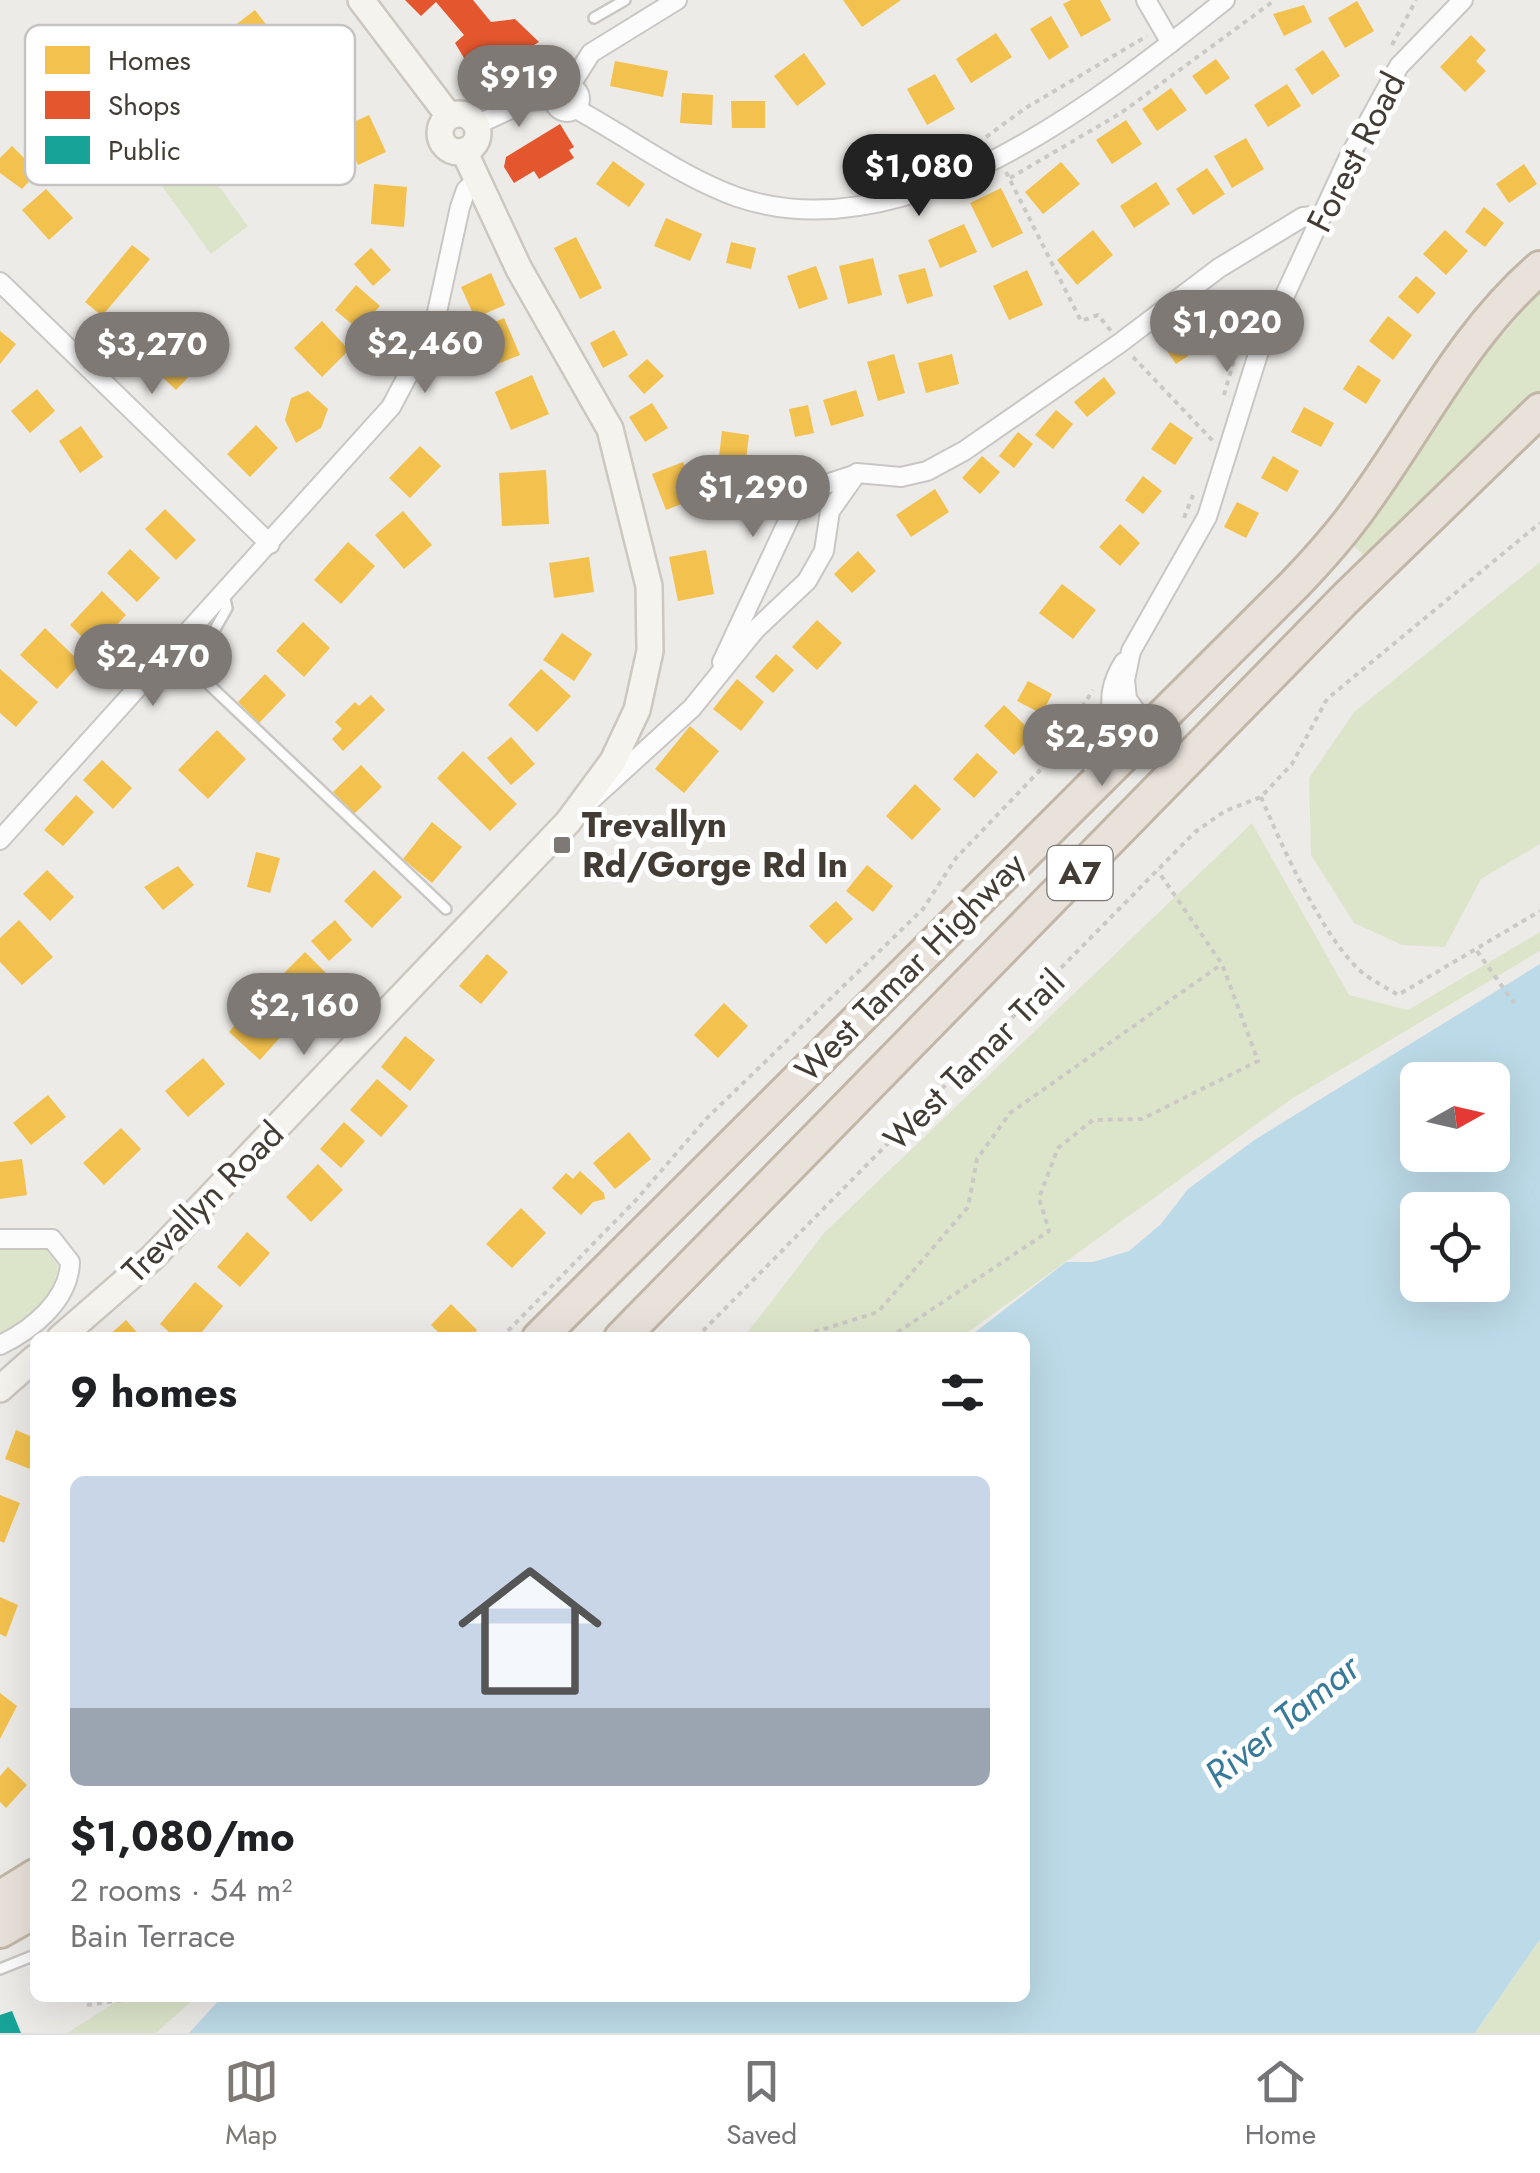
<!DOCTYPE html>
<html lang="en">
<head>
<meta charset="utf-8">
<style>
	body { margin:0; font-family:Jost,sans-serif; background:#f2f2f2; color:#202124; height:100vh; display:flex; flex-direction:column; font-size:38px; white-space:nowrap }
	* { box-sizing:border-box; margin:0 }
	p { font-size:32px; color:#757577 }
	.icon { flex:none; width:55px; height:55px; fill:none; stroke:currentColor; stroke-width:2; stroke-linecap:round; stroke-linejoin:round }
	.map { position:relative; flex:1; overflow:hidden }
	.details { position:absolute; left:30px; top:1332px; width:1000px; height:670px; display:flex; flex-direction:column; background:#fff; border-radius:15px; box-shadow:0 10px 40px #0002 }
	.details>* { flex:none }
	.needle { width:65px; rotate:82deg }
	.tools { position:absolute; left:1400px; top:1062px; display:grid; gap:20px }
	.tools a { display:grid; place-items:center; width:110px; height:110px; border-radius:15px; background:#fff; box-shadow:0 10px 40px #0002; font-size:50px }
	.price { position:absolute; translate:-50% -85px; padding:0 22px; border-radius:35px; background:#7e7974; color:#fff; font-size:32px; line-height:65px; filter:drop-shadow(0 2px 5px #0008) }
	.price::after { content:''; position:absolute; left:50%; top:60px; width:30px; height:22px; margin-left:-15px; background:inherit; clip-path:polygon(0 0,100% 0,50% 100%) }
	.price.on { background:#222; color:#fff }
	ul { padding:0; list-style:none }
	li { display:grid; align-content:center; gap:20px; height:530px; padding:0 40px }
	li+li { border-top:2px solid #e0e0e0 }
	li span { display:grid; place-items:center; height:310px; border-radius:15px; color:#555 }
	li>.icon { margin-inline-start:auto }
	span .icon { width:180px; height:180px; fill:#fffc; stroke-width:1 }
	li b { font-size:42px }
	h2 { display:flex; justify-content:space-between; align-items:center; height:120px; padding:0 40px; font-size:42px }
	.tabs { display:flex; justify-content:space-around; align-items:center; height:140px; border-top:2px solid #e0e0e0; background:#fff; font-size:28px; color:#757577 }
	.tabs a { display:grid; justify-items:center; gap:5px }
	.tabs .on { color:#7e7974 }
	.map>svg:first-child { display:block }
	.green { fill:#dce5ca }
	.water { fill:#bcdae7; fill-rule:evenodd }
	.homes { fill:#f2c14e }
	.shops { fill:#e4572e }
	.public { fill:#17a398 }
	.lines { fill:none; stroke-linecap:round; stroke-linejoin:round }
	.lane-casing { stroke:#c9c7c4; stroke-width:14 }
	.street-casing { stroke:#c9c7c4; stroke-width:22 }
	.secondary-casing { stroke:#ccc7bf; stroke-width:30 }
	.highway-casing { stroke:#c2b6a6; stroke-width:38 }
	.path { stroke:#cbc9c6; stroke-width:4; stroke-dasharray:5 5; stroke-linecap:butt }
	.lane { stroke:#fcfcfc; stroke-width:9 }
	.street { stroke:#fcfcfc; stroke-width:18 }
	.secondary { stroke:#f5f3ee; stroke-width:25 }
	.highway { stroke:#e9e2da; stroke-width:32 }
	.poi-dot { fill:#7e7974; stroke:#fff; stroke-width:4 }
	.labels { text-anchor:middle; stroke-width:10; stroke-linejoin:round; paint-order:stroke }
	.shield { fill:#fff; stroke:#7b7672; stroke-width:2.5 }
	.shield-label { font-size:32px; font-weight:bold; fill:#423c35 }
	.street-label { font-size:35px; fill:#423c35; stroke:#fff }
	.poi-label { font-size:35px; font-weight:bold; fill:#423c35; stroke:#fff; text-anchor:start }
	.water-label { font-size:38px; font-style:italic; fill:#397999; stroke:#fff }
	.key { fill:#fff; stroke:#c6c4c2; stroke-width:2.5 }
	.key-label { font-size:28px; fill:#423c35 }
</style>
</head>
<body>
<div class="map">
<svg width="1540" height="2033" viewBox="0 0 1540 2033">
	<rect width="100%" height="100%" fill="#edebe8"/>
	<g class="green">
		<path d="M193,151L248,226L211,254L156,178Z"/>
		<path d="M1540,292V391L1364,556L1354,546L1471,371Z"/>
		<path d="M1540,562V844L1481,879L1445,947L1402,945L1354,923L1311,855L1309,778L1354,712Z"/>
		<path d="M1252,823L1349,995L1408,1010L1540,932V951L1293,1098L961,1337H744L824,1233Z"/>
		<path d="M45,1248L58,1266C54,1298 28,1323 0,1336V1250Z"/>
		<path d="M1540,1939V2033H1475L1476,2032Z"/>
		<path d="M122,1998H195L156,2033H67Z"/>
	</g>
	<path class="water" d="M1540,964V1939L1475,2033H189L221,1998H1025V1338L969,1337L1066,1262H1093L1129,1251L1161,1224L1188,1189L1256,1139ZM1418,1080H1492V1155H1418ZM1418,1210H1492V1285H1418Z"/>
	<g class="homes">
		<path d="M843,0H901L862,27Z"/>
		<path d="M1071,0H1100L1111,20L1081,37L1063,4Z"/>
		<path d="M1357,1L1374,31L1345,48L1328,18Z"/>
		<path d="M1304,5L1312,22L1284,36L1273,14Z"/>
		<path d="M255,10L277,39L243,65L221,36Z"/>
		<path d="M1051,16L1069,47L1049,60L1030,29Z"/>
		<path d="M996,33L1012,57L971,83L956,59Z"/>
		<path d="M1471,35L1486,50L1476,61L1486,71L1465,92L1440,67Z"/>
		<path d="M1323,50L1340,76L1312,95L1295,69Z"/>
		<path d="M804,53L826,84L797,106L774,76Z"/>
		<path d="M1216,59L1230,78L1206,95L1192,76Z"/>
		<path d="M615,61L668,71L663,97L610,86Z"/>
		<path d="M935,74L955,109L927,125L907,89Z"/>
		<path d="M1287,84L1301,106L1268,127L1254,105Z"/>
		<path d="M1171,88L1187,110L1157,131L1142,109Z"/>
		<path d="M682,93L713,95L712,125L680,123Z"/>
		<path d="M731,101H765V128H732Z"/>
		<path d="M369,115L386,152L358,165L341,128Z"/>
		<path d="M1126,120L1142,144L1112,164L1096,140Z"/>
		<path d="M1246,138L1264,169L1232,188L1214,156Z"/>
		<path d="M12,146L38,172L22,189L0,173V158Z"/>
		<path d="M613,161L645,184L629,207L596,184Z"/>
		<path d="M1061,162L1080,184L1043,214L1025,192Z"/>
		<path d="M1524,164L1537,184L1509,203L1496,184Z"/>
		<path d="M1207,168L1225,194L1193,215L1176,189Z"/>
		<path d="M1156,182L1170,204L1134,228L1120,206Z"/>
		<path d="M374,184L407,187L404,227L371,224Z"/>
		<path d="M1001,188L1023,233L992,248L970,203Z"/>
		<path d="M46,189L73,218L49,240L22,210Z"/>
		<path d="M1484,207L1504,223L1485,247L1465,232Z"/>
		<path d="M666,218L702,234L690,261L654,246Z"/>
		<path d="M964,224L977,252L940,268L928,240Z"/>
		<path d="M1093,230L1113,255L1077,285L1057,260Z"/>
		<path d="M1445,230L1468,251L1446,275L1423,254Z"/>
		<path d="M576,237L602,288L580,299L554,248Z"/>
		<path d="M731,242L756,248L751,269L726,263Z"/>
		<path d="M132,245L150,259L102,316L85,302Z"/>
		<path d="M371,248L391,270L373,286L354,264Z"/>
		<path d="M873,258L882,295L848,304L839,266Z"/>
		<path d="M816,266L828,299L799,309L787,276Z"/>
		<path d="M925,268L933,296L907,304L898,275Z"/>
		<path d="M1027,270L1043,305L1009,320L993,286Z"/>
		<path d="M491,273L505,305L475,318L461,287Z"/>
		<path d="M1416,276L1436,293L1418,314L1398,297Z"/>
		<path d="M356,285L380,306L359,330L335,310Z"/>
		<path d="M1200,309L1218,336L1176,364L1158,338Z"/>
		<path d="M1388,316L1412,335L1393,360L1369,341Z"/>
		<path d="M504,318L520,355L487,368L472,332Z"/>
		<path d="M322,321L349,350L322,377L294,348Z"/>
		<path d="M195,327L217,347L176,390L155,370Z"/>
		<path d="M614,330L628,355L603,368L590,343Z"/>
		<path d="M0,331L16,344L0,364Z"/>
		<path d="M894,354L905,393L878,401L867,362Z"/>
		<path d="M952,354L959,384L926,393L918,363Z"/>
		<path d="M647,359L664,376L644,394L628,376Z"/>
		<path d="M1358,365L1381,380L1366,404L1343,389Z"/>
		<path d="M532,375L549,414L511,430L495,392Z"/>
		<path d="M1104,377L1116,393L1087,417L1074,402Z"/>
		<path d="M37,389L55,411L30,433L11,411Z"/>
		<path d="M856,390L864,416L831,426L823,400Z"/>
		<path d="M308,391L328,409L321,428L296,443L285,420L291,398Z"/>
		<path d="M652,403L668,428L645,442L629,417Z"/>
		<path d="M808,405L814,433L795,437L789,409Z"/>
		<path d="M1304,407L1334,423L1321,447L1291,432Z"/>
		<path d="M1056,410L1073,424L1053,449L1035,435Z"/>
		<path d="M1170,422L1193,438L1175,465L1151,449Z"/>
		<path d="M256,425L278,448L250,477L227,454Z"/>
		<path d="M81,426L103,457L80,473L59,441Z"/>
		<path d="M722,431L749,435L745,469L718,465Z"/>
		<path d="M1018,432L1033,444L1014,468L999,456Z"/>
		<path d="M420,446L441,466L410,498L389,478Z"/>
		<path d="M982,456L1000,472L980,494L962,478Z"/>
		<path d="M1273,456L1299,471L1287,492L1261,478Z"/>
		<path d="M683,462L697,498L666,510L652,474Z"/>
		<path d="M546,470L549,524L502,526L499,473Z"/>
		<path d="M1143,476L1162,491L1143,514L1125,500Z"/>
		<path d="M748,485L770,495L756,527L734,517Z"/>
		<path d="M935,489L949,512L911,537L896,515Z"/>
		<path d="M1237,502L1259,513L1246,538L1224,527Z"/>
		<path d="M165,509L196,540L176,560L145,529Z"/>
		<path d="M403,511L432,545L404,569L375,535Z"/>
		<path d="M1120,524L1140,543L1120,566L1099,547Z"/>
		<path d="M348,542L375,566L341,604L314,580Z"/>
		<path d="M130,549L160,578L137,602L107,573Z"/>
		<path d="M706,550L714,594L678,601L669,557Z"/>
		<path d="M858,551L876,571L852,593L834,574Z"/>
		<path d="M589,557L594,592L554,598L549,563Z"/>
		<path d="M1062,584L1096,610L1073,639L1039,613Z"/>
		<path d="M102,591L126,615L94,649L70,625Z"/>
		<path d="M817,620L842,643L817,670L792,647Z"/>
		<path d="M303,622L330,648L304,677L276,651Z"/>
		<path d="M45,628L81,663L57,689L20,655Z"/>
		<path d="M562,633L592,654L574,681L543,660Z"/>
		<path d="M776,654L794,670L773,693L755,677Z"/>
		<path d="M0,669L38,702L16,727L0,713Z"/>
		<path d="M541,669L571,696L537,732L508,705Z"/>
		<path d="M265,674L286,695L259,723L238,702Z"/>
		<path d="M737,679L764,702L741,731L713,709Z"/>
		<path d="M1028,681L1052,694L1042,714L1017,701Z"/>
		<path d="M371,695L385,710L343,751L332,739L342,729L335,722L355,702L359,706Z"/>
		<path d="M1004,705L1034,734L1014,755L984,726Z"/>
		<path d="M690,726L719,751L684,793L655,769Z"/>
		<path d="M217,730L246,759L208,799L178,770Z"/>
		<path d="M511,737L535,764L511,785L487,758Z"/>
		<path d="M463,751L517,804L490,831L437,778Z"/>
		<path d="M977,753L998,772L974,798L953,779Z"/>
		<path d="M102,760L132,788L113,809L83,780Z"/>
		<path d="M361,765L382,787L354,814L333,792Z"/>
		<path d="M915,784L941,809L912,840L886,816Z"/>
		<path d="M76,795L94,812L63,846L44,830Z"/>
		<path d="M432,822L462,847L432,883L403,859Z"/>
		<path d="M256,852L280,858L270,893L247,887Z"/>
		<path d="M867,865L893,886L873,912L846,891Z"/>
		<path d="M178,866L194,885L163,910L144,887Z"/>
		<path d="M47,870L74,897L50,921L23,894Z"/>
		<path d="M374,870L402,897L372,928L344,901Z"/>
		<path d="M836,901L853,919L826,944L809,926Z"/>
		<path d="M19,920L53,957L22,985L0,962V938Z"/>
		<path d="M335,920L352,940L329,961L311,941Z"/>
		<path d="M305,952L328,975L304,999L281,976Z"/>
		<path d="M487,954L508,972L481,1004L459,986Z"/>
		<path d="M724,1003L748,1026L718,1058L694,1035Z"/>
		<path d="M251,1006L283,1034L260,1060L229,1032Z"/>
		<path d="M405,1036L435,1060L410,1091L381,1067Z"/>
		<path d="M203,1058L225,1084L188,1117L165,1091Z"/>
		<path d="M377,1079L408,1106L381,1137L350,1110Z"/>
		<path d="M48,1095L66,1117L31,1145L13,1123Z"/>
		<path d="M344,1122L365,1141L341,1168L320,1149Z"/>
		<path d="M121,1128L141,1149L104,1185L83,1163Z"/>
		<path d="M629,1132L651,1159L615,1189L593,1163Z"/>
		<path d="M22,1159L27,1195L0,1199V1162Z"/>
		<path d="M318,1164L343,1190L311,1222L286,1197Z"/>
		<path d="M580,1171L604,1193L605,1199L593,1202L581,1215L552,1188L566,1173L573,1179Z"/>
		<path d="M521,1208L546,1233L512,1268L486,1244Z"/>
		<path d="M247,1232L270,1253L240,1287L217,1267Z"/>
		<path d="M195,1282L223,1306L197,1338H176L160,1324Z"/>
		<path d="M451,1304L477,1330L471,1338H444L431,1325Z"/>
		<path d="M126,1320L142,1338H106Z"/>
		<path d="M16,1430L35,1438V1471L5,1459Z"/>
		<path d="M0,1495L20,1503L4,1543L0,1541Z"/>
		<path d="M0,1597L18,1605L6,1637L0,1634Z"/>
		<path d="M0,1693L17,1706L0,1739Z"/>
		<path d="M8,1767L27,1785L6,1808L0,1802V1776Z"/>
	</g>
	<g class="shops">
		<path d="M405,0H473L491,22L515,19L539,42L477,80L455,43L464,35L436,2L421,16Z"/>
		<path d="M560,124L574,147L569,150L574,158L539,179L534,171L514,183L504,167L506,157Z"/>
	</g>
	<path class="public" d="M12,2011L21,2033H0V2015Z"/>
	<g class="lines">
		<defs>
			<g id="lane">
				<path d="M594,18L625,0"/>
				<path d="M224,595L227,608L198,659L200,676L446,909"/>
				<path d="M0,1969L35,1955"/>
			</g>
			<g id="street">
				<path d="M1146,0L1171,43"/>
				<circle cx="567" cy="99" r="13"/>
				<path d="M570,86L591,53L677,0"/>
				<path d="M576,109C628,137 681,177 737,197C907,255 1100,100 1225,0"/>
				<path d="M476,125L528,101L554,99"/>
				<path d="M0,282L270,544"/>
				<path d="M722,662L795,506L811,489L857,474"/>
				<path d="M1092,765L1112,737C1112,706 1106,690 1124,662"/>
				<path d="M1179,771L1127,699L1125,680L1131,651L1207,517L1259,351L1348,159L1399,66L1463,0"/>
				<path d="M591,800L692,708L755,630L807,581L824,551L830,511L857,473L901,477L927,471L964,451L1120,343L1219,268L1303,217L1322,215"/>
				<path d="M0,840L391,407L434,326L460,207L466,190L477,180"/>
				<path d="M0,1239H52L70,1262C69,1300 32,1330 0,1345"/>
			</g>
			<g id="secondary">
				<path d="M361,0L449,116"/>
				<circle cx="459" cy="133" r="19"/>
				<path d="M60,1338L153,1257L568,822L613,761L637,710L650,651L649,586L610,429L519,269L464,151"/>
				<path d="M0,1389L35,1358"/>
			</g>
			<g id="highway">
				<path d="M539,1338L1294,585C1319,559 1343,532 1364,502C1422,422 1464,334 1540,268"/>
				<path d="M621,1338L1346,598L1540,410"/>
				<path d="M0,1898L35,1876"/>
				<path d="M0,1931L35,1911"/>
			</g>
		</defs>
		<use href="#lane" class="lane-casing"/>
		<use href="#street" class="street-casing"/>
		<use href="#secondary" class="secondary-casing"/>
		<use href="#highway" class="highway-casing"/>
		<g class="path">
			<path d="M1392,45L1416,0"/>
			<path d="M970,149L1024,109L1147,36"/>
			<path d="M1006,172L1081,321L1098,315L1111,331"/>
			<path d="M1010,178L1121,113L1275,0"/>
			<path d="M1133,357L1213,441"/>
			<path d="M1224,395L1239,342L1256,311"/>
			<path d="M1184,518L1193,495"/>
			<path d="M1261,797C1281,844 1325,943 1364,974C1375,982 1387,988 1398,995L1540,911"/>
			<path d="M1477,951L1514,1003"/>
			<path d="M501,1338L636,1200L706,1119L923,909L956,858L1046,764L1093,690"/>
			<path d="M696,1338L1195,832L1225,811L1261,797L1292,764L1327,699L1540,523"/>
			<path d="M795,1338L878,1312L968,1207L977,1159L1010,1113L1222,964"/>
			<path d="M889,1338L1049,1231L1039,1198L1058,1148L1093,1120L1142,1119L1258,1061L1222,964L1158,871"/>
			<path d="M87,2005L137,1998"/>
		</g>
		<use href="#lane" class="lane"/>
		<use href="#street" class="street"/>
		<use href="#secondary" class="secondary"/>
		<use href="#highway" class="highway"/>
	</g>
	<rect class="poi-dot" x="552" y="835" width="20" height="20" rx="5"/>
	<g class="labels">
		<rect class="shield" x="1047.5" y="846" width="65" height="54" rx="8"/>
		<g class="shield-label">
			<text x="1080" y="884">A7</text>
		</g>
		<g class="street-label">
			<text transform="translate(1356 152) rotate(-63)" y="12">Forest Road</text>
			<text transform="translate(910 967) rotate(-45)" y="12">West Tamar Highway</text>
			<text transform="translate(974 1060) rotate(-45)" y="12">West Tamar Trail</text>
			<text transform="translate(203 1202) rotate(-45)" y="12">Trevallyn Road</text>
		</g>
		<g class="poi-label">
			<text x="582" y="837">Trevallyn<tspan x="582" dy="40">Rd/Gorge Rd In</tspan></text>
		</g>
		<g class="water-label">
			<text transform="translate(1282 1721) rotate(-39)" y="13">River Tamar</text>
		</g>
	</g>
	<rect x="25" y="25" width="330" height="160" rx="15" class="key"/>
	<rect x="45" y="46" width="45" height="28" fill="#f2c14e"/>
	<rect x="45" y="91" width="45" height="28" fill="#e4572e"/>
	<rect x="45" y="136" width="45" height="28" fill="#17a398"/>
	<g class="key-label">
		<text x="108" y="70">Homes</text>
		<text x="108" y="115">Shops</text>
		<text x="108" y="160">Public</text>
	</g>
</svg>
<div class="tools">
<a><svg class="needle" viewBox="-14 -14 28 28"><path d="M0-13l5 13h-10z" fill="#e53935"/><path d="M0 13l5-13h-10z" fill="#757577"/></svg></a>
<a><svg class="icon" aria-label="locate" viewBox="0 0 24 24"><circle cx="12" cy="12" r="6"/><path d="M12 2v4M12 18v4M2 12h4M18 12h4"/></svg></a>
</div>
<b class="price" style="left:519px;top:130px">$919</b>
<b class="price on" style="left:919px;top:219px">$1,080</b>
<b class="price" style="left:1227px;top:375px">$1,020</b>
<b class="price" style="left:425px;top:396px">$2,460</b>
<b class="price" style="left:152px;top:397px">$3,270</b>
<b class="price" style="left:753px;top:540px">$1,290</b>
<b class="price" style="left:153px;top:709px">$2,470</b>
<b class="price" style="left:1102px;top:789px">$2,590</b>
<b class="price" style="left:304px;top:1058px">$2,160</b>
<section class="details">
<h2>9 homes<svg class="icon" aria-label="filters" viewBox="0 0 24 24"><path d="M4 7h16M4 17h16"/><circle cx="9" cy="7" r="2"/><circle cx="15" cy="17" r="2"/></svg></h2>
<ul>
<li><span style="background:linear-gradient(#c9d6e8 75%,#9aa5b1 0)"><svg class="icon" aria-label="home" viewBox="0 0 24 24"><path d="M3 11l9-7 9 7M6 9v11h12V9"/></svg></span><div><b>$1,080/mo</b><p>2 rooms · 54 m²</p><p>Bain Terrace</p></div></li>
</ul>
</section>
</div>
<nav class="tabs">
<a class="on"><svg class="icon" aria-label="map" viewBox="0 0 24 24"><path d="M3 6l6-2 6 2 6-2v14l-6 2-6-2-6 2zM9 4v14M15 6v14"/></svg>Map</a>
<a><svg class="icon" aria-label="saved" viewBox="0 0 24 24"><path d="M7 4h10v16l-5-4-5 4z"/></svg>Saved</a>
<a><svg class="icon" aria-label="home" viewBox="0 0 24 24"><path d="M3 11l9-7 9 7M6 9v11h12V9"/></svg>Home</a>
</nav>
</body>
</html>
